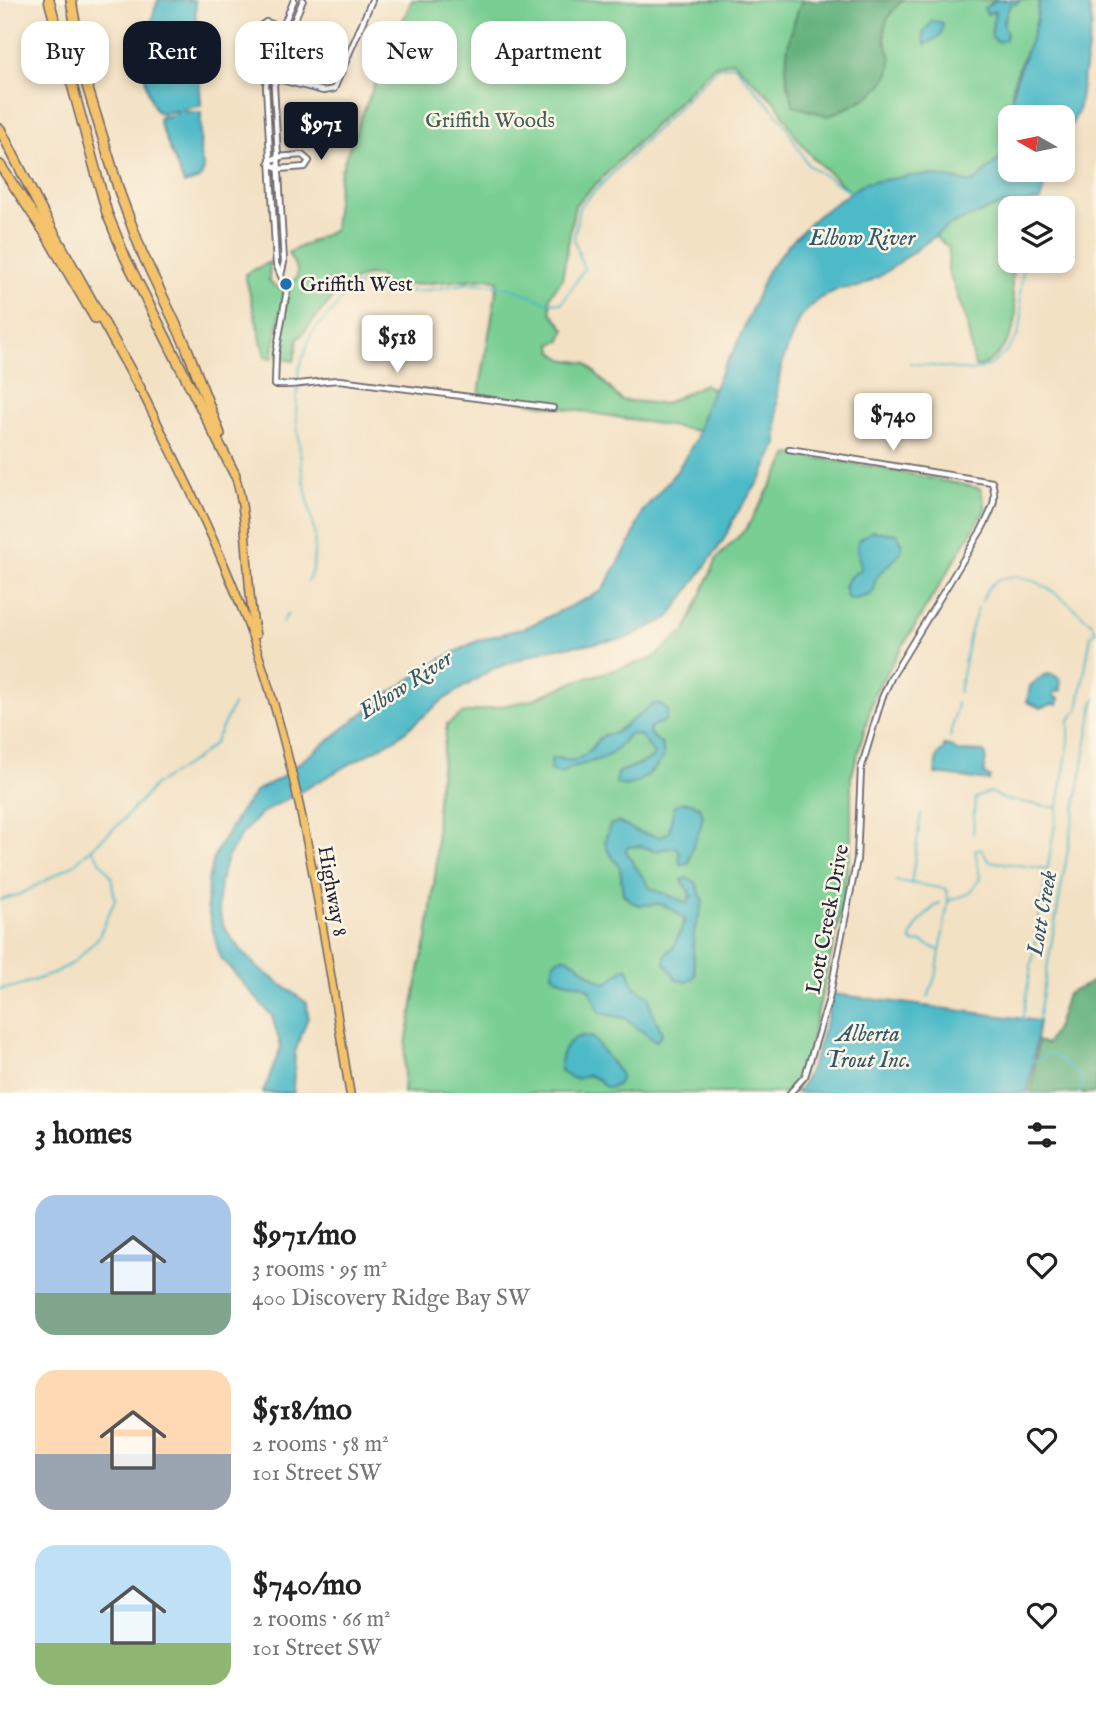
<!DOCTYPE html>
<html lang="en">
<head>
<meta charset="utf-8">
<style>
	body { margin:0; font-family:"IM FELL English",serif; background:#f6f6f6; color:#222; height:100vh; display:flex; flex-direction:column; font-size:26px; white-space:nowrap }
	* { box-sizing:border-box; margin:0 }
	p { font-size:23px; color:#767676 }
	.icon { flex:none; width:38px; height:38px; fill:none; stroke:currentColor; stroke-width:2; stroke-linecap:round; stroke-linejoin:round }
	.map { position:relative; height:1093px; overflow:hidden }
	.drawer { display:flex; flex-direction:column; background:#fff; flex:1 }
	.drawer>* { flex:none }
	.top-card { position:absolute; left:21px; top:21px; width:700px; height:63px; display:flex; gap:14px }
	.needle { width:46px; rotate:279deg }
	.controls { position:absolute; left:998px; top:105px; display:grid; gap:14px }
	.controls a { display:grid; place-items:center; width:77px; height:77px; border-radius:14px; background:#fff; box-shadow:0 4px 10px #0003; font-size:35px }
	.price { position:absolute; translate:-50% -60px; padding:0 16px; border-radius:7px; background:#fff; color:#222; font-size:23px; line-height:46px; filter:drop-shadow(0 2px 4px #0008) }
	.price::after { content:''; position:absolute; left:50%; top:42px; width:21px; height:16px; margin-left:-10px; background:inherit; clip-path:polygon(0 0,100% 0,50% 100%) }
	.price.on { background:#111827; color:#fff }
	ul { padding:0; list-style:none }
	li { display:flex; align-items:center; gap:21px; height:175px; padding:0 35px }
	li span { display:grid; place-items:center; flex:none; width:196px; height:140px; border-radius:21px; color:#555 }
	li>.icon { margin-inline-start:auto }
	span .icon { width:84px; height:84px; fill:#fffc; stroke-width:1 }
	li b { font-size:30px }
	h2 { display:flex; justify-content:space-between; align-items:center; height:84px; padding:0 35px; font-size:30px }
	.tag { padding:0 24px; border-radius:21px; background:#fff; box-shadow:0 4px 10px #0003; font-size:24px; line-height:63px }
	.tag.on { background:#111827; color:#fff }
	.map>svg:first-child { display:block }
	.green { fill:#78ce93; stroke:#4d7867; stroke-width:2 }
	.forest { fill:#62b17d; stroke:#426a5c; stroke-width:2 }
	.water { fill:#4dbac8; stroke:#386e82; stroke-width:2 }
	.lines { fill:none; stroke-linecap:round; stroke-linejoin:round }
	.stream { stroke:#4dbac8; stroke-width:2 }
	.street-casing { stroke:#6b656b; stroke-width:8 }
	.primary-casing { stroke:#6b656b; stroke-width:10 }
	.highway-casing { stroke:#6b656b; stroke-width:12 }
	.street { stroke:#fff; stroke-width:4.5 }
	.primary { stroke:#f4c26a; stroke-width:7 }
	.highway { stroke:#f4c26a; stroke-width:9 }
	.poi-dot { fill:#1f6fb2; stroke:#fcf5e5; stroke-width:2.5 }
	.labels { text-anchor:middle; stroke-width:5; stroke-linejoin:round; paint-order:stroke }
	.park-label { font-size:21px; fill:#405e5a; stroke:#fcf5e5 }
	.poi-label { font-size:21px; fill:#22223b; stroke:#fcf5e5; text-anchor:start }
	.street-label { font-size:21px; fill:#22223b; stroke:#fcf5e5 }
	.water-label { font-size:23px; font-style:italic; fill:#31576c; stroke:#fcf5e5 }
</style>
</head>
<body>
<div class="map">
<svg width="1096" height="1093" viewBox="0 0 1096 1093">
	<rect width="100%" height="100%" fill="#fcf5e5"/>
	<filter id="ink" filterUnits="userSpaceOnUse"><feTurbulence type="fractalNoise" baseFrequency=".0143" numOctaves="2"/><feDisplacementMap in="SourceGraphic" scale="14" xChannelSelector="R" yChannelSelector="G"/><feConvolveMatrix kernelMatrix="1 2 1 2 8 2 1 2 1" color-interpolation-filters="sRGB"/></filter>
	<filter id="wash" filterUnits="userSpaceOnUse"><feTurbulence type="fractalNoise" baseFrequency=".00686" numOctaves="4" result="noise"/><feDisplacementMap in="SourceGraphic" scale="28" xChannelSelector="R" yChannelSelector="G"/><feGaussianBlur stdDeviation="1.57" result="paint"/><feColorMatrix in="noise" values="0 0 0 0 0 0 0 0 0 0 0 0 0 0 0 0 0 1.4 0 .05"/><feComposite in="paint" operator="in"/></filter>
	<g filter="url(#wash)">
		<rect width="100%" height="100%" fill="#f3e1c4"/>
		<g class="green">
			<path d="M412,0H1039C1038,12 1038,22 1034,33C1024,60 1002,89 1017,117H1010V170L1018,190L1017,208H1010V261H1014C1013,270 1011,280 1012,289C1013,298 1016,308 1016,317C1014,337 995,365 975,367L966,320L948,270L949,248L902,209L873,213L812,157L795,135L777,104L733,61L714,66L575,205L562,279L550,296L551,312L565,329L561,341L552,344L553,352L563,359L586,363L621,400L664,404L705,384L719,394L717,434L479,394L498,281L487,278L410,285L384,284L379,276L368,275L343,285L298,339L294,361L277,358L289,286L297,277V269L288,253L334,230L339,178L347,153L377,78Z"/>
			<path d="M270,262L269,280L272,284L284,291L272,358L265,357L245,274Z"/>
			<path d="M789,454L870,466L980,488L986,508L875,692L851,778V842L843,903L806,1062L794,1093H403L405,1050L420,965L427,939L436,869L437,799L447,724L462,714L531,700L579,680L652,659L686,630L717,558L746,529Z"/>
		</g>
		<g class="forest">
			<path d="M802,0H903C888,13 880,27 887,47C889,52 892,57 891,63C889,93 851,106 828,116L794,106C779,68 788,36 802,0Z"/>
			<path d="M1096,980V1093H1031L1038,1041L1047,1044L1057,1026L1067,994Z"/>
		</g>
		<g class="water">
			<path d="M158,0H195L201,106L182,109V112H201L200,155L204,170L200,179L184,184L159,122L160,117L177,114V111L161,113L156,111C136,72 144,40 158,0Z"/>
			<path d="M996,0H1020L1016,4H1010L1003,25L1007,33L1005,40L997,42L991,36L995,11L987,14L984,8Z"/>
			<path d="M1039,0H1088L1092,23L1078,112L1062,142V117H1011C1009,71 1038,43 1039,0Z"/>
			<path d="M932,21L943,23L941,35L925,45L923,34Z"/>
			<path d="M1010,130V170H1049L1040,201L1002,204L950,225L882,275L859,287L838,289L819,299L799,318L781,366L777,393V444L762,477L735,516L723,541L669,618L624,639L546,650L493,669L443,700L397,738L260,814L242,834L227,858L220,882L218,906L223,925L234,942L257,967L307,1003L308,1017L295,1052L293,1089L294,1093H263L281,1047L272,1016L220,957L207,907L208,881L214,856L241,810L257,790L279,779L382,698L441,659L479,640L527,627L602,591L631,541L642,512L677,471L696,439L705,407L724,366L735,349L767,272L789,244L817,216L864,183L910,176L931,175L973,183L1001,157Z"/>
			<path d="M872,531L897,534C916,560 871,565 874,590L870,595L851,600L847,597L844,586L850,577L861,569L857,548L858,541Z"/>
			<path d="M1052,674L1060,679L1061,690L1054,693V697L1059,698L1058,705L1052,704L1041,708L1027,702L1030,686L1044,675Z"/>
			<path d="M653,704H661L668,711L665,721L652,726L649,730L650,734L662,745L664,757C655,770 632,793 616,783L618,773L651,759L654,754L641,736L634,734L628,735L615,751L604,758L570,768L562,774L550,770L552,758C560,757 566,762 574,760C589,757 593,743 604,735L615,733Z"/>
			<path d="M944,745L950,746L957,751L984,752L986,755L984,774L990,777L989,781L935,774L937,756L944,749Z"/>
			<path d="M683,802C724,805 688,841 689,863L680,864L679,851L675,847L654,851L642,846L628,847L626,851C633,865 643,875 650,888L688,903L689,897H692L682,880L686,878L696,882L703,902L694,932L693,948L695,976L687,982L677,980L665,963L666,953L673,948L685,920L672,909L661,904L640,905L633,903L623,894L620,868L607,849L605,841L610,825L618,822L638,832L660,837L669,832L674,806Z"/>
			<path d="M565,957C581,962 592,981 607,983L625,968H628L633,985L650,997L651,1008L662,1033L657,1041L654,1040L624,1018L600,1013C595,1006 594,997 590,991C580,979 564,986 552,974L554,962L559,958Z"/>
			<path d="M833,994L1039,1021L1028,1093H797C817,1064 824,1027 833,994Z"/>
			<path d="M582,1036L593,1038L621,1075C620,1084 614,1089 605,1087L599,1080L588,1075C578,1081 568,1079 560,1070C559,1055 566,1039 582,1036Z"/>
		</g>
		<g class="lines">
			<g class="stream">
				<path d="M910,363L972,371L991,365L1007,351L1018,335L1022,317L1020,295L1024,261"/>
				<path d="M308,581L313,568L315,536L302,470L296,414L299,369L311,334L334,309L349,288L370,281L377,289L385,292L422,291L471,283L489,284L514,289L546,302L562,303L584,269L574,239L579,207L717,68L734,65L783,121L808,165L852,193"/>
				<path d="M982,601C984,597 986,590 989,587C1019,555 1071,604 1092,624"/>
				<path d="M282,623L288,613"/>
				<path d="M1093,627L1096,629"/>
				<path d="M959,692L970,632L978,608"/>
				<path d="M956,710L957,703"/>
				<path d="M950,737L955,713"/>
				<path d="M973,834L975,798L990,792L1004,799L1058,808"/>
				<path d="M896,881L947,889L948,900"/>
				<path d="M911,884L921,814"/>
				<path d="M0,900L21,894L73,865L121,822L156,784L193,761L214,744L233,705"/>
				<path d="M938,950L922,942L914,943L911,940C912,928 929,909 940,903"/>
				<path d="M0,989L14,987L50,975L74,962L98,938L115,900L111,876L92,849"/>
				<path d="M928,998L937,971L948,901L970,893L980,878L975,850L981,848L988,861L1048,869"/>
				<path d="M1038,1020L1094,701L1096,699"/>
				<path d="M1022,1021L1069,741V720L1078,710L1091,635L1096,631"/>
				<path d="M1033,1060L1036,1061L1049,1054H1053L1080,1075L1083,1085L1079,1093"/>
			</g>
		</g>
	</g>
	<g filter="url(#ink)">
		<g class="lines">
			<defs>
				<g id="street">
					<path d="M294,0L275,45L266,85L276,264L287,290L276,354L275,385C298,386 317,381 340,380L553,408"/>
					<path d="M266,22L282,27L288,35L278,38L262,32L260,26Z"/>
					<path d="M274,78L323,91L334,89L372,0"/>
					<path d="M302,155L309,161L305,167L278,169L269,162L277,157Z"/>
					<path d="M281,275L284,262L274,86L282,49L303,0"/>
					<path d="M789,449L992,482C998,502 991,511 982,529L891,678L882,698L861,769L857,859L829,999L805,1076L790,1093"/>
				</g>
				<g id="primary">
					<path d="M140,388C183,475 227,561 258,653C306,796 325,945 350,1093"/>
					<path d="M235,475C251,527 244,582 256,635"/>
				</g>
				<g id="highway">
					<path d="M49,0L107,213L125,257L235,475"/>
					<path d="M71,0L85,79L120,194L142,253L186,346L220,434"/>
					<path d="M0,129L39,206L140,388"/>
					<path d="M0,165L44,231L95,318"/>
				</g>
			</defs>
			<use href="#street" class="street-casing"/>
			<use href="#primary" class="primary-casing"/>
			<use href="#highway" class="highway-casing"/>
			<use href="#street" class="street"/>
			<use href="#primary" class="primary"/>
			<use href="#highway" class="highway"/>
		</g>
	</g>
	<circle class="poi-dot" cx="286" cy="284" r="7"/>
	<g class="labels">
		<g class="park-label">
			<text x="490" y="127">Griffith Woods</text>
		</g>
		<g class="poi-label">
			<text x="300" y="291">Griffith West</text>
		</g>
		<g class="street-label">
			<text transform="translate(333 891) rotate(80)" y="7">Highway 8</text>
			<text transform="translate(827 919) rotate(-79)" y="7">Lott Creek Drive</text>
		</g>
		<g class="water-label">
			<text x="862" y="245">Elbow River</text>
			<text transform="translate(405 684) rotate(-33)" y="8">Elbow River</text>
			<text transform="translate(1041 913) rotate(-80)" y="8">Lott Creek</text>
			<text x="868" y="1041">Alberta<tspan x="868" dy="26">Trout Inc.</tspan></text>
		</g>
	</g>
</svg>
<div class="controls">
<a><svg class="needle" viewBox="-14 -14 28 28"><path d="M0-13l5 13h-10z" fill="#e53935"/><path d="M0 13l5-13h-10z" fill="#767676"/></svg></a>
<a><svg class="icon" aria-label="layers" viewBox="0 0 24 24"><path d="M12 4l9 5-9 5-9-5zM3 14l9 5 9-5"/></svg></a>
</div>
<b class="price on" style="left:321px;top:162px">$971</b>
<b class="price" style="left:397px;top:375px">$518</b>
<b class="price" style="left:893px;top:453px">$740</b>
<div class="top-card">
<a class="tag">Buy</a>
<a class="tag on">Rent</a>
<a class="tag">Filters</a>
<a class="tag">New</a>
<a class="tag">Apartment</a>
</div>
</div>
<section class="drawer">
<h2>3 homes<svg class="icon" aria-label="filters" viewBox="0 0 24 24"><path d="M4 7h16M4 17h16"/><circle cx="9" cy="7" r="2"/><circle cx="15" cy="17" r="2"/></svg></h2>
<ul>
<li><span style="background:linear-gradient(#a9c7e8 70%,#7fa58c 0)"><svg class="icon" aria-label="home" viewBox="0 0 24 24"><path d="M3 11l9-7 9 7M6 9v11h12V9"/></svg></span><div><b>$971/mo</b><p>3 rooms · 95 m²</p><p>400 Discovery Ridge Bay SW</p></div><svg class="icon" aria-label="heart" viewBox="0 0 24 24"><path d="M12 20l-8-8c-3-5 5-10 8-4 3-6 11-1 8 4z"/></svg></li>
<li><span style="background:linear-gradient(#ffd9b3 60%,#9aa5b1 0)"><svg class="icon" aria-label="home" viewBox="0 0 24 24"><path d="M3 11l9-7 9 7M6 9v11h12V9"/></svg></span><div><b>$518/mo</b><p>2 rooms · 58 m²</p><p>101 Street SW</p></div><svg class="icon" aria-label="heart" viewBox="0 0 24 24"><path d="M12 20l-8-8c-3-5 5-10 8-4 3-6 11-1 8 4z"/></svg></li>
<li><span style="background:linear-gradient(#bfe0f5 70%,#8fb573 0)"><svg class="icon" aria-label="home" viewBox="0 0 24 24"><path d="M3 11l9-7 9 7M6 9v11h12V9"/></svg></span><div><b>$740/mo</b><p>2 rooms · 66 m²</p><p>101 Street SW</p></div><svg class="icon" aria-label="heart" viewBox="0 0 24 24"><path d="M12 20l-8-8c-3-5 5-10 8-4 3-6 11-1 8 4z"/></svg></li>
</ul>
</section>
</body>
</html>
